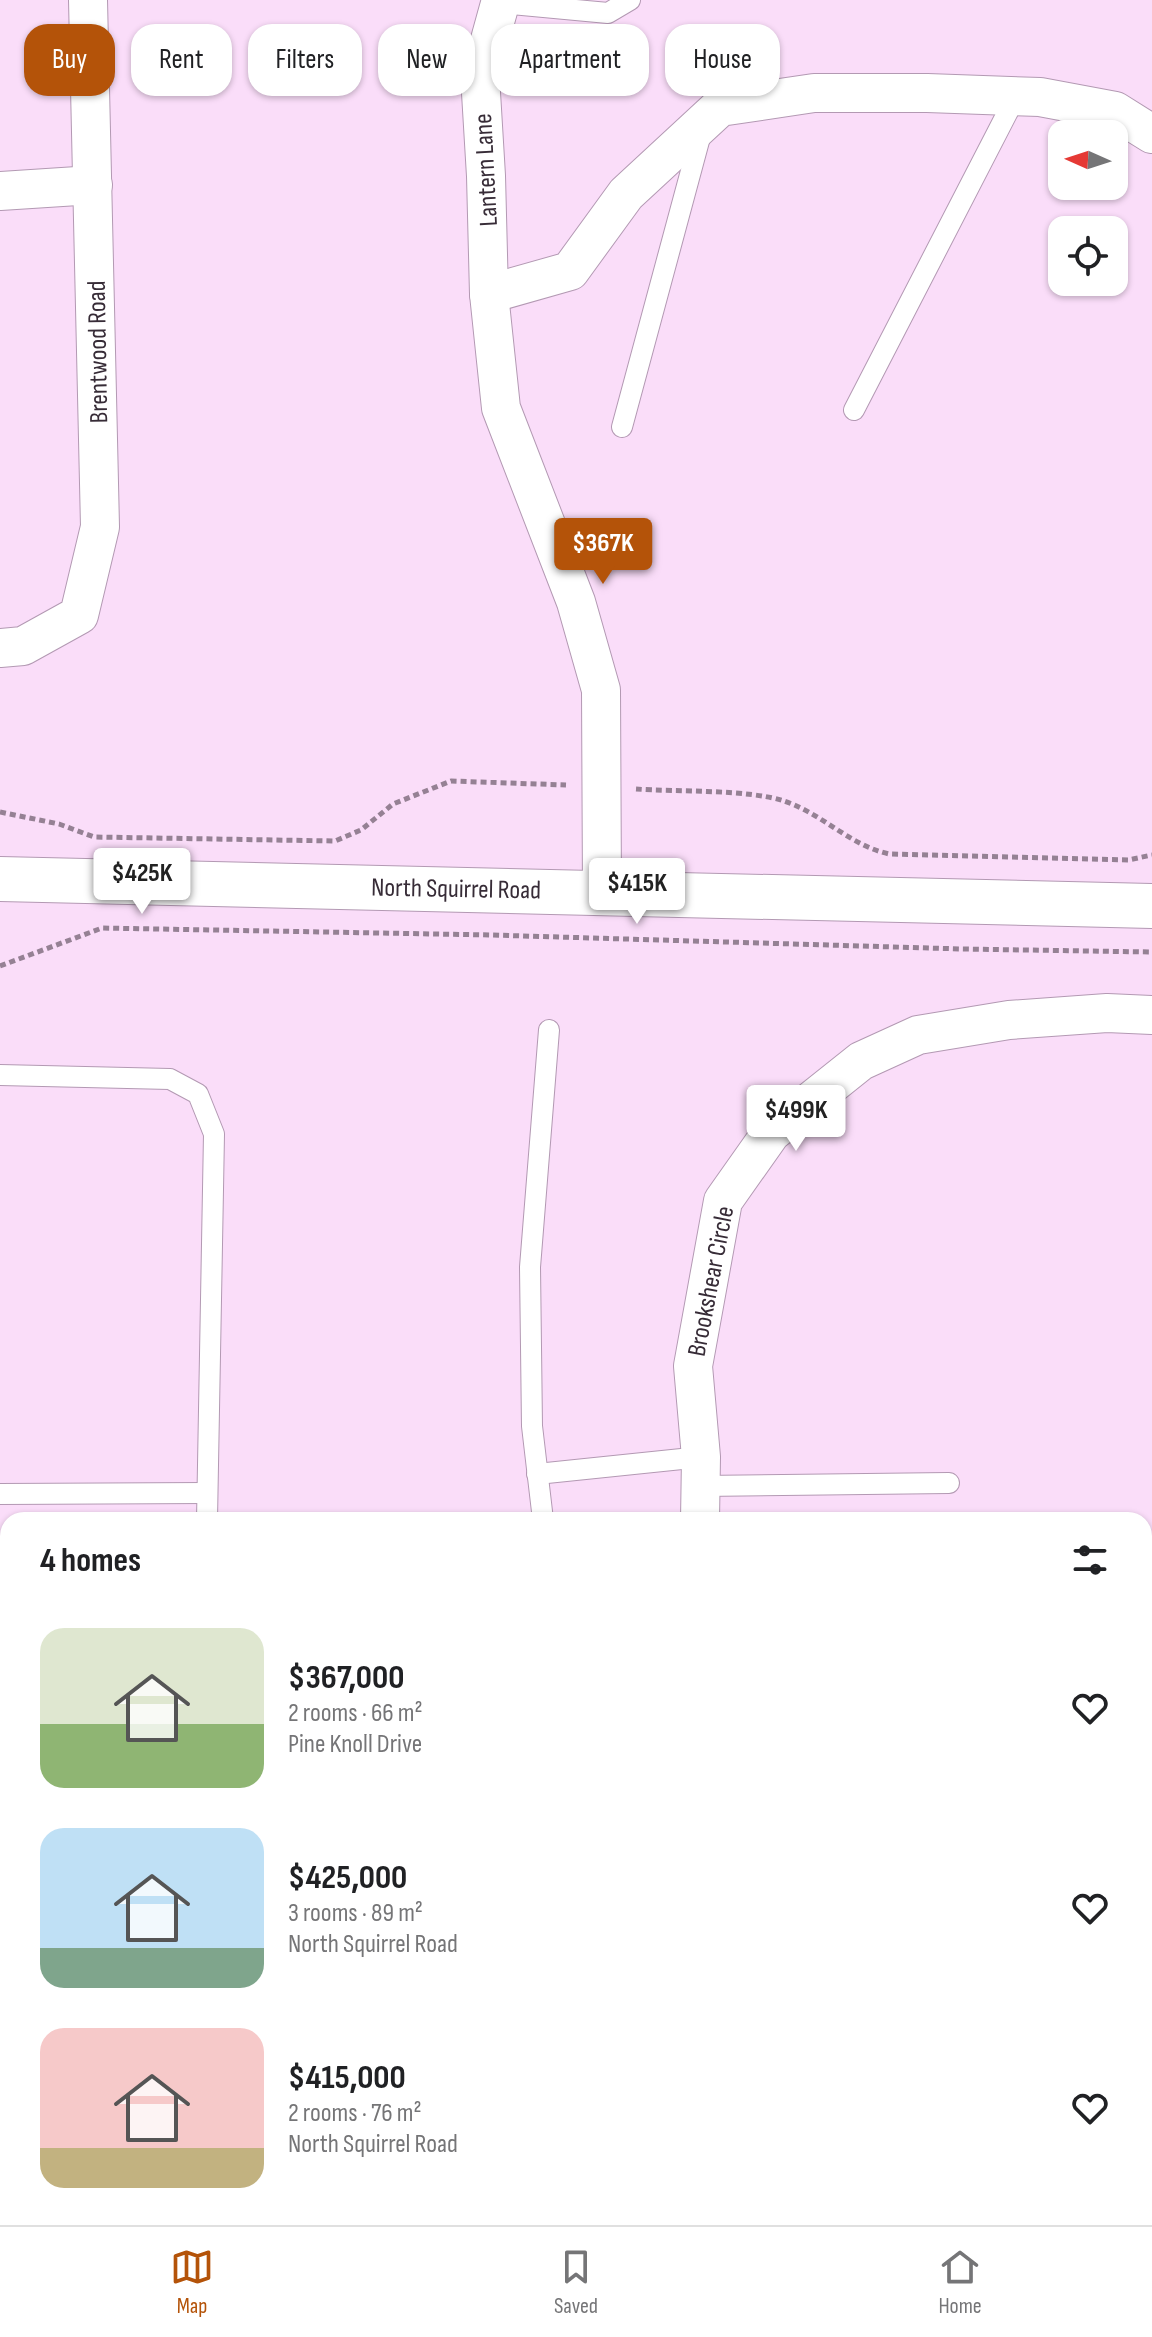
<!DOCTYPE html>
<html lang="en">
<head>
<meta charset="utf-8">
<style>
	body { margin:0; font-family:"Sofia Sans Condensed",sans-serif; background:#f2f2f2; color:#202124; height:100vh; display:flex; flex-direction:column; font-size:30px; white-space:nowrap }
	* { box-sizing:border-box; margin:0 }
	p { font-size:26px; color:#757577 }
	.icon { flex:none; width:44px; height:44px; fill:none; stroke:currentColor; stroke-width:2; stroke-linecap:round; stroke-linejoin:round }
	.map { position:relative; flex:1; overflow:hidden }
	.sheet { position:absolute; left:0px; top:1512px; width:1152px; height:714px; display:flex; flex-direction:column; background:#fff; border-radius:24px 24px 0 0; box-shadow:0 2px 6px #0004 }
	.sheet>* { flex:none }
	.hud { position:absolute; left:24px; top:24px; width:1104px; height:72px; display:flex; gap:16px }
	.needle { width:52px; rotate:273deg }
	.tools { position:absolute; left:1048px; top:120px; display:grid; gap:16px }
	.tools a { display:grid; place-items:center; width:80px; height:80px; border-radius:16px; background:#fff; box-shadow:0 2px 6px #0004; font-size:40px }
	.price { position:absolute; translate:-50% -68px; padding:0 18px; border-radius:8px; background:#fff; color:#222; font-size:26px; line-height:52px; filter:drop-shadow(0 2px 4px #0008) }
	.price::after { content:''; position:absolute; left:50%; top:48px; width:24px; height:18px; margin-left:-12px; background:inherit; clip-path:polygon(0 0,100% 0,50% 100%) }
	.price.on { background:#b45309; color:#fff }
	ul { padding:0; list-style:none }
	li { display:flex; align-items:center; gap:24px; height:200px; padding:0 40px }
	li span { display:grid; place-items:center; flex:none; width:224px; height:160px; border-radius:24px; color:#555 }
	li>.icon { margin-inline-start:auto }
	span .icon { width:96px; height:96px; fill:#fffc; stroke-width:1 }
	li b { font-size:34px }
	h2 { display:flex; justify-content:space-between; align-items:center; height:96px; padding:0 40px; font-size:34px }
	.tag { padding:0 28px; border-radius:24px; background:#fff; box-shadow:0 2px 6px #0004; font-size:28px; line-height:72px }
	.tag.on { background:#b45309; color:#fff }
	.dock { display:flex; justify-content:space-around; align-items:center; height:112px; border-top:2px solid #e0e0e0; background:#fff; font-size:22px; color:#757577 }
	.dock a { display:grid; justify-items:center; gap:4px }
	.dock .on { color:#b45309 }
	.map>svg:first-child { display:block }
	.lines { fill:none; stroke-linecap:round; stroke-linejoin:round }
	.service-casing { stroke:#b399b3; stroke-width:22 }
	.minor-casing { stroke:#b399b3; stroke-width:40 }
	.tertiary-casing { stroke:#b399b3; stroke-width:46 }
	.path { stroke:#958194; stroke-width:5; stroke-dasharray:6 4; stroke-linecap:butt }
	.service { stroke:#fff; stroke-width:20 }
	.minor { stroke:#fff; stroke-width:38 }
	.tertiary { stroke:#fff; stroke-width:44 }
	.labels { text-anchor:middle; stroke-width:8; stroke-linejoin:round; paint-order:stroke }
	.street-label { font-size:26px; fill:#372c37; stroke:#fff }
</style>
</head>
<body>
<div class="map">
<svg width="1152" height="2225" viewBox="0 0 1152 2225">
	<rect width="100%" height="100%" fill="#faddf9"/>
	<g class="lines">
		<defs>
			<g id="service">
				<path d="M496,0L501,3L608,13L630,0"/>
				<path d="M854,410L1016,96"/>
				<path d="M622,427L702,130"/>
				<path d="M0,1075L170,1079L198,1094L214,1134L207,1520"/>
				<path d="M537,1474L701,1457"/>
				<path d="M701,1486L949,1483"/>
				<path d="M0,1494L207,1493"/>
				<path d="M543,1520L532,1426L530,1267L549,1030"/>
				<path d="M0,1640H8"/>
				<path d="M1144,1979L1152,1978"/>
				<path d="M0,2057L8,2058"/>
				<path d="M1144,2144L1152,2143"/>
				<path d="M558,2218L560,2225"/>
				<path d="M603,2225L623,2218"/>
				<path d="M1070,2225L1072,2218"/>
			</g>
			<g id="minor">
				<path d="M501,0L480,76L486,176L489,294L501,408L576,602L601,690L602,891"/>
				<path d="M0,191L93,185"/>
				<path d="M489,294L570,271L626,194L720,107L814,93H927L1040,97L1115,111L1152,134"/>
				<path d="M0,648L23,646L79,615L100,527L88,0"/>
				<path d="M700,1520L701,1457L693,1366L723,1201L771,1133L861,1061L918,1035L1009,1020L1107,1013L1152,1015"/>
				<path d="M707,2218L711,2225"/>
			</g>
			<path id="tertiary" d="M0,879L1152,906"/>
		</defs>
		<use href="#service" class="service-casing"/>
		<use href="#minor" class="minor-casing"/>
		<use href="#tertiary" class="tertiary-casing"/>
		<g class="path">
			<path d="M636,789C677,792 747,789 784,801C823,814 849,845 889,854L1128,860L1152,855"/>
			<path d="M0,812L59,824L94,837L335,841L361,830L393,804L451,781L566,785"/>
			<path d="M0,966L102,928L491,935L962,949L1152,952"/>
		</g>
		<use href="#service" class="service"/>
		<use href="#minor" class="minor"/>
		<use href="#tertiary" class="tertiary"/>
	</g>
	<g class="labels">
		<g class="street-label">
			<text transform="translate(485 170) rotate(-93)" y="9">Lantern Lane</text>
			<text transform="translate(97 352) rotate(-91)" y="9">Brentwood Road</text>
			<text transform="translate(456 888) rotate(1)" y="9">North Squirrel Road</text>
			<text transform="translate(710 1281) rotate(-79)" y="9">Brookshear Circle</text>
		</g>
	</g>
</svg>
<div class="tools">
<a><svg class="needle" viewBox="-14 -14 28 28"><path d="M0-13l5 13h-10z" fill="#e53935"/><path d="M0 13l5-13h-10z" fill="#757577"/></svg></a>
<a><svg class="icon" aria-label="locate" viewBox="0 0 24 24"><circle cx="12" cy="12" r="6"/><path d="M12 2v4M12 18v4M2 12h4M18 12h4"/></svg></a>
</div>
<b class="price on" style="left:603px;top:586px">$367K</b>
<b class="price" style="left:142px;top:916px">$425K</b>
<b class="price" style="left:637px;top:926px">$415K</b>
<b class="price" style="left:796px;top:1153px">$499K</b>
<div class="hud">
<a class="tag on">Buy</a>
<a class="tag">Rent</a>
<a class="tag">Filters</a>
<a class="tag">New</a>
<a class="tag">Apartment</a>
<a class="tag">House</a>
</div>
<section class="sheet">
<h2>4 homes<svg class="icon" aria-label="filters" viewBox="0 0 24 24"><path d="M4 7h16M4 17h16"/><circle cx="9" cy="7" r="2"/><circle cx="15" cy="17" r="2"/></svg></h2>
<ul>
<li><span style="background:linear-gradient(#dfe7d0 60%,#8fb573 0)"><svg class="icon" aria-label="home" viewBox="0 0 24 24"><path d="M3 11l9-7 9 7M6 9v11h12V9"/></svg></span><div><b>$367,000</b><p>2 rooms · 66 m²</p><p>Pine Knoll Drive</p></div><svg class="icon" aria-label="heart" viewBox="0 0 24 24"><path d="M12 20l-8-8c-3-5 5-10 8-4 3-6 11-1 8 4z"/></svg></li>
<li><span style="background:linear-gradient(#bfe0f5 75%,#7fa58c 0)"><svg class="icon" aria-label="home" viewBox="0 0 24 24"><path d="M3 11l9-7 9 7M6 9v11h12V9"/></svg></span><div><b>$425,000</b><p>3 rooms · 89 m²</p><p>North Squirrel Road</p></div><svg class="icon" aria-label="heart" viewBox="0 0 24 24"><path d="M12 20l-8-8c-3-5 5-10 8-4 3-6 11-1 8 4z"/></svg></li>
<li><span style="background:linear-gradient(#f6c9c9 75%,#c2b280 0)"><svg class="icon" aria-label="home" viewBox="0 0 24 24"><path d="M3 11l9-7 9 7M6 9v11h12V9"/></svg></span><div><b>$415,000</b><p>2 rooms · 76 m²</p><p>North Squirrel Road</p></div><svg class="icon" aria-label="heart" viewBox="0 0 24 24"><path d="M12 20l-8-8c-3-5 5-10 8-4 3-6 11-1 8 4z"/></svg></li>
</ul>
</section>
</div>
<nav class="dock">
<a class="on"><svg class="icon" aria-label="map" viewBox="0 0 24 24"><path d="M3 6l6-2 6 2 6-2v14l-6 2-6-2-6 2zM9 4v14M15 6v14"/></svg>Map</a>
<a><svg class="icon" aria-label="saved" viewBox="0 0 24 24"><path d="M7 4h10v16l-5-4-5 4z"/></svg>Saved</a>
<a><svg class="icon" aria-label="home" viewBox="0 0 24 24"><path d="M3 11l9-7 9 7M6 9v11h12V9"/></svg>Home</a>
</nav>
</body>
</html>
